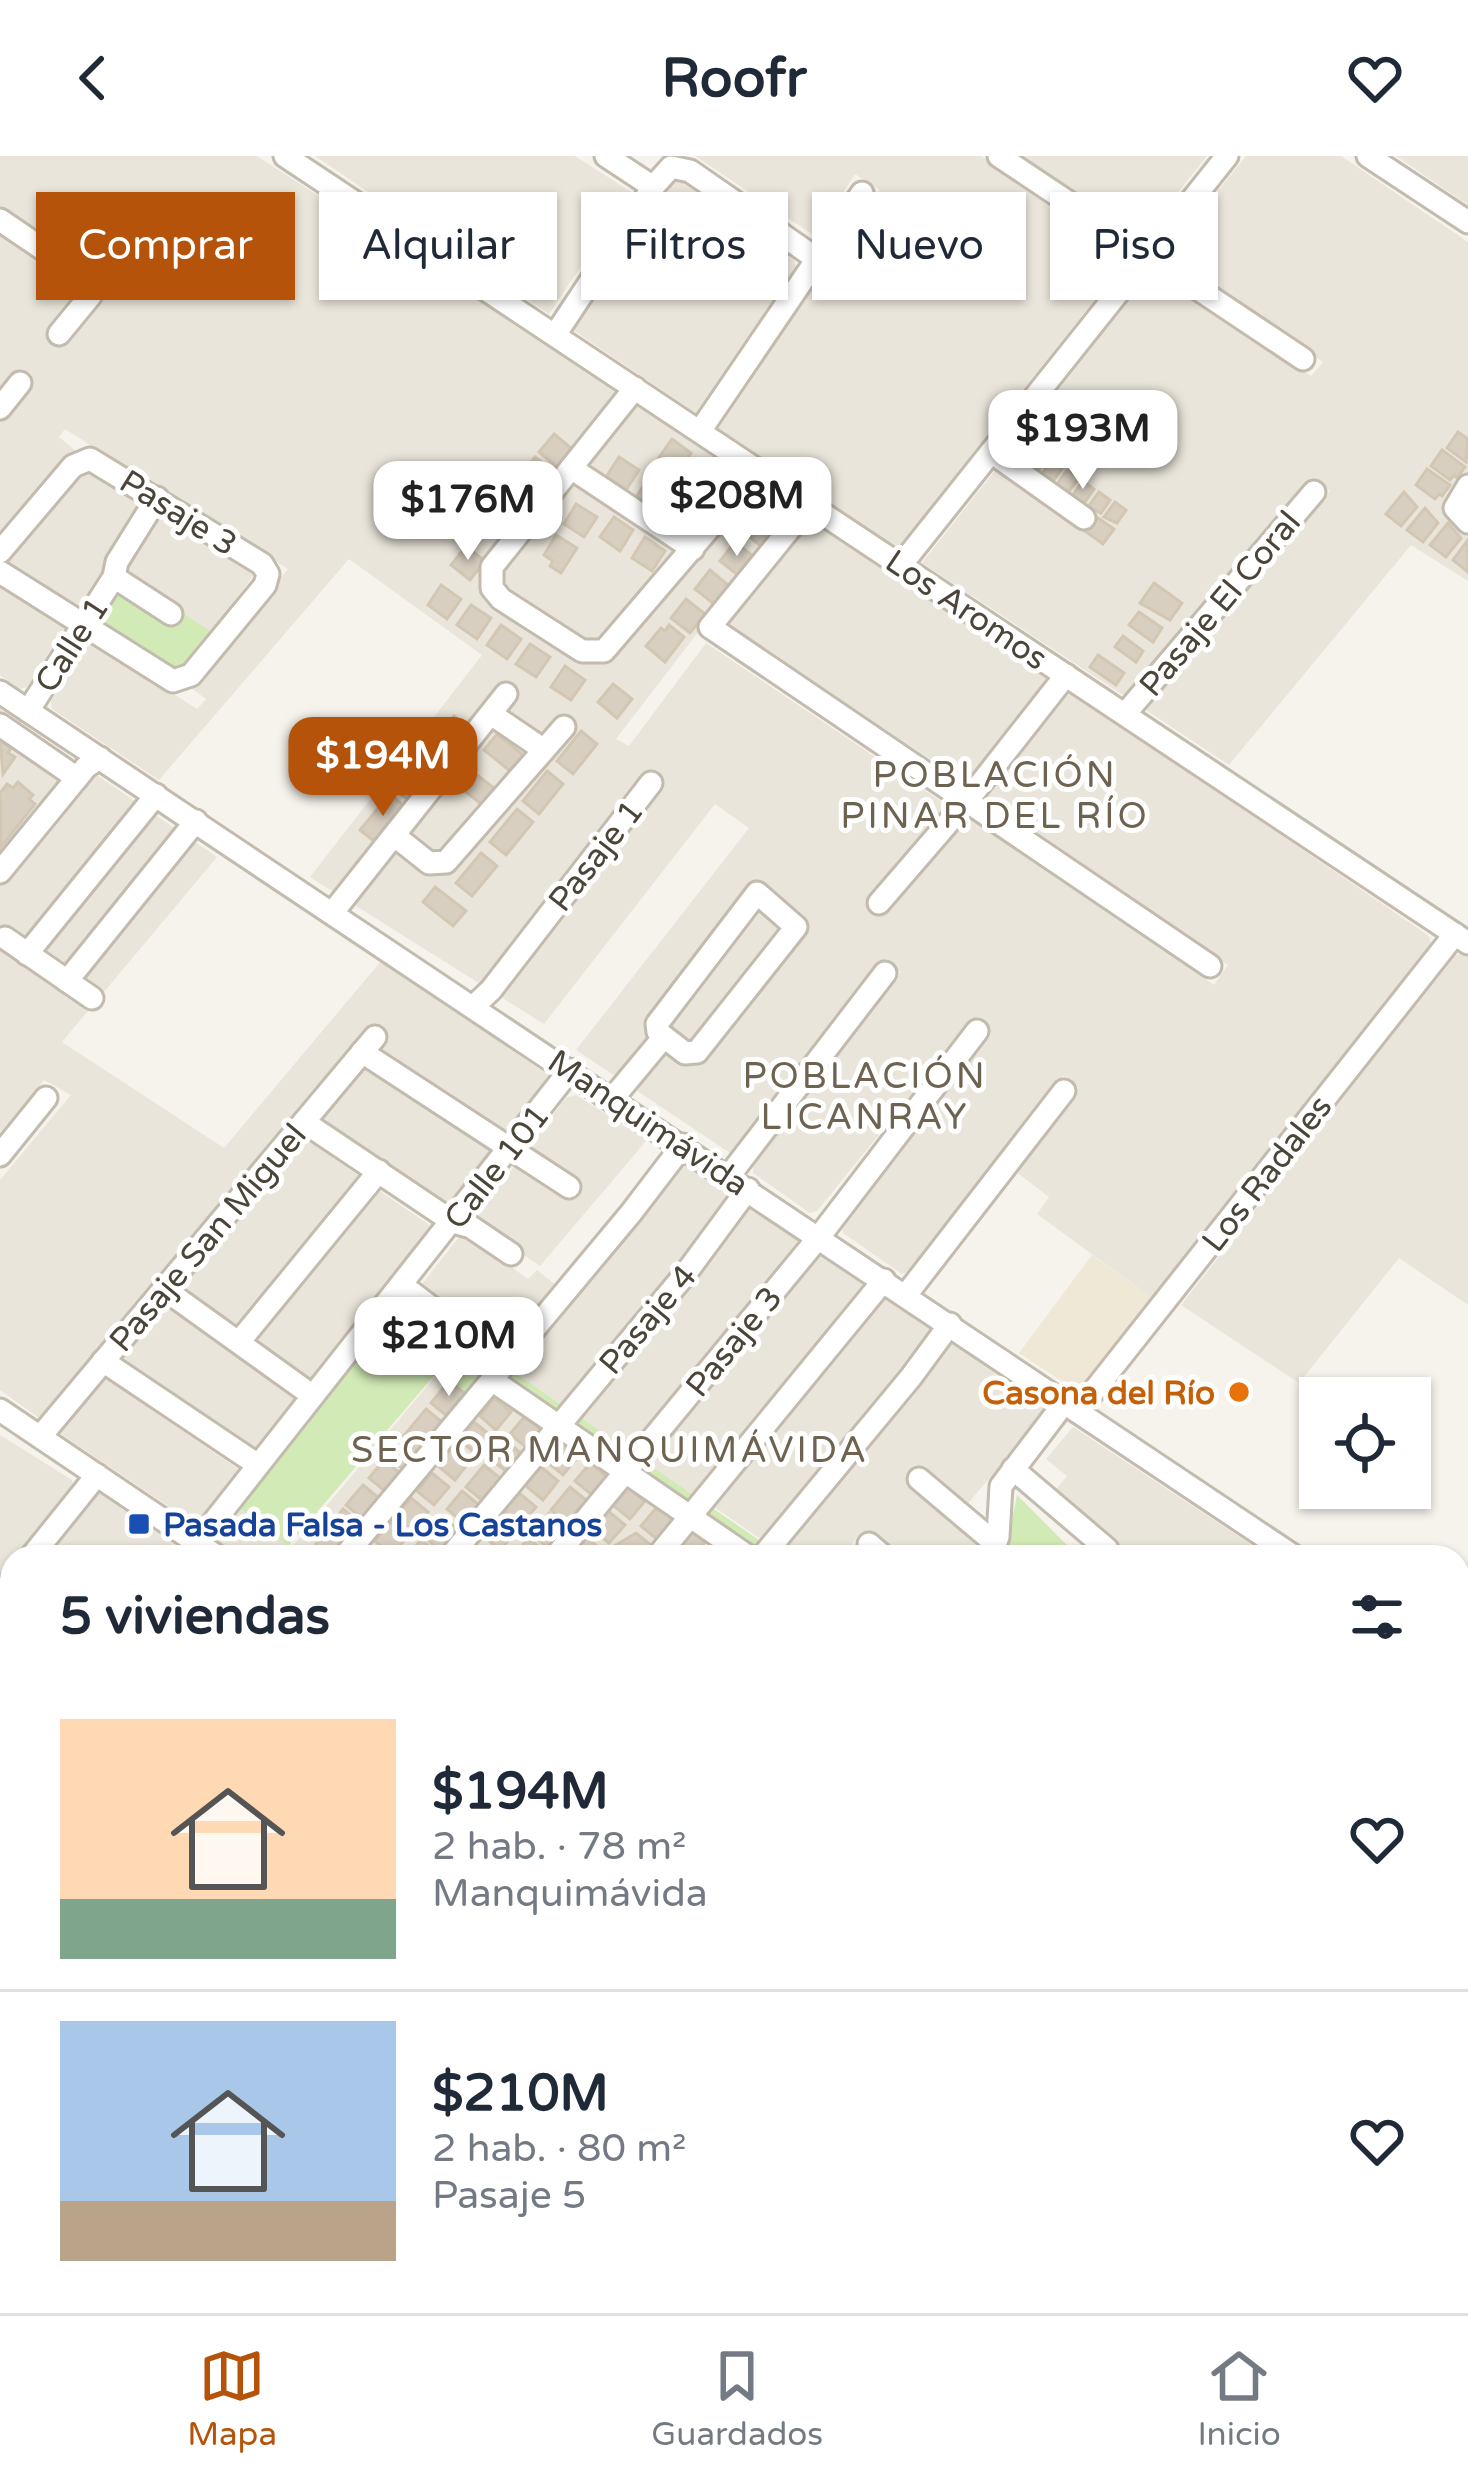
<!DOCTYPE html>
<html lang="es">
<head>
<meta charset="utf-8">
<style>
	body { margin:0; font-family:"Varela Round",sans-serif; background:#f6f6f7; color:#1f2937; height:100vh; display:flex; flex-direction:column; font-size:45px; white-space:nowrap }
	* { box-sizing:border-box; margin:0 }
	p { font-size:39px; color:#747a83 }
	.icon { flex:none; width:66px; height:66px; fill:none; stroke:currentColor; stroke-width:2; stroke-linecap:round; stroke-linejoin:round }
	.map { position:relative; flex:1; overflow:hidden }
	.side { position:absolute; left:0px; top:1389px; width:1470px; height:768px; display:flex; flex-direction:column; background:#fff; border-radius:36px 36px 0 0; box-shadow:0 3px 9px #0004 }
	.side>* { flex:none }
	.guide { position:absolute; left:36px; top:36px; width:1398px; height:108px; display:flex; gap:24px }
	.buttons { position:absolute; left:1299px; top:1221px; display:grid; gap:24px }
	.buttons a { display:grid; place-items:center; width:132px; height:132px; border-radius:0px; background:#fff; box-shadow:0 3px 9px #0004; font-size:60px }
	.price { position:absolute; translate:-50% -102px; padding:0 27px; border-radius:24px; background:#fff; color:#222; font-size:39px; line-height:78px; filter:drop-shadow(0 3px 6px #0008) }
	.price::after { content:''; position:absolute; left:50%; top:72px; width:36px; height:27px; margin-left:-18px; background:inherit; clip-path:polygon(0 0,100% 0,50% 100%) }
	.price.on { background:#b45309; color:#fff }
	ul { padding:0; list-style:none }
	li { display:flex; align-items:center; gap:36px; height:300px; padding:0 60px }
	li+li { border-top:3px solid #e0e1e3 }
	li span { display:grid; place-items:center; flex:none; width:336px; height:240px; border-radius:0px; color:#555 }
	li>.icon { margin-inline-start:auto }
	span .icon { width:144px; height:144px; fill:#fffc; stroke-width:1 }
	li b { font-size:51px }
	h2 { display:flex; justify-content:space-between; align-items:center; height:144px; padding:0 60px; font-size:51px }
	.chip { padding:0 42px; border-radius:0px; background:#fff; box-shadow:0 3px 9px #0004; font-size:42px; line-height:108px }
	.chip.on { background:#b45309; color:#fff }
	header { display:flex; justify-content:space-between; align-items:center; height:156px; padding:0 60px; background:#fff; font-size:54px; font-weight:700 }
	.menu { display:flex; justify-content:space-around; align-items:center; height:168px; border-top:3px solid #e0e1e3; background:#fff; font-size:33px; color:#747a83 }
	.menu a { display:grid; justify-items:center; gap:6px }
	.menu .on { color:#b45309 }
	.map>svg:first-child { display:block }
	.residential { fill:#eae5da }
	.education { fill:#efe8d6 }
	.green { fill:#d2eab5 }
	.water { fill:#a9d4f2 }
	.building { fill:#d8cfc1; stroke:#d3c7b4; stroke-width:3 }
	.lines { fill:none; stroke-linecap:round; stroke-linejoin:round }
	.minor-casing { stroke:#c2bbae; stroke-width:27 }
	.minor { stroke:#fff; stroke-width:21 }
	.food-dot { fill:#e8710a; stroke:#fff; stroke-width:4.5 }
	.transit-dot { fill:#1a4fb4; stroke:#fff; stroke-width:4.5 }
	.labels { text-anchor:middle; stroke-width:10; stroke-linejoin:round; paint-order:stroke }
	.street-label { font-size:33px; fill:#4b4439; stroke:#fff }
	.food-label { font-size:33px; font-weight:bold; fill:#c56008; stroke:#fff; text-anchor:end }
	.transit-label { font-size:33px; font-weight:bold; fill:#164399; stroke:#fff; text-anchor:start }
	.neighbourhood-label { font-size:36px; letter-spacing:3px; fill:#6e6250; stroke:#fff }
</style>
</head>
<body>
<header><svg class="icon" aria-label="back" viewBox="0 0 24 24"><path d="M15 5l-7 7 7 7"/></svg>Roofr<svg class="icon" aria-label="heart" viewBox="0 0 24 24"><path d="M12 20l-8-8c-3-5 5-10 8-4 3-6 11-1 8 4z"/></svg></header>
<div class="map">
<svg width="1468" height="2157" viewBox="0 0 1468 2157">
	<rect width="100%" height="100%" fill="#f6f3ec"/>
	<g class="residential">
		<path d="M0,0H257L581,210L792,354L616,583L629,590L706,487L942,646L945,656L864,746L881,758L967,661L1214,829L1228,809L986,641L1070,535L1429,780L1432,789L1152,1142L1037,1058L1049,1041L1015,1015L1079,932L1063,920L909,1115L902,1118L843,1077V1071L988,877L972,864L817,1055L810,1057L753,1017V1009L901,816L881,804L730,997L576,894L749,672L715,648L544,868L310,721L482,499L349,403L159,624L52,553L51,545L91,485L197,553L206,543L191,532L288,413L65,273L59,281L76,295L0,385Z"/>
		<path d="M315,0H575L631,36L549,158Z"/>
		<path d="M695,0H981L1130,99L897,393L716,272L880,34L855,18L815,80Z"/>
		<path d="M1022,0H1207L1142,81Z"/>
		<path d="M1246,0H1341L1468,86V425L1411,389L1229,609L1146,554L1330,335L1312,322L1126,541L922,407L1149,119L1155,116L1311,220L1323,206L1169,96Z"/>
		<path d="M1396,0H1468V49Z"/>
		<path d="M681,24L795,105L796,116L699,259L573,174L672,28Z"/>
		<path d="M92,310L144,347L80,456L5,408V404L84,312Z"/>
		<path d="M159,357L256,415L213,477L122,417Z"/>
		<path d="M806,360L1048,521L1049,530L969,629L724,466Z"/>
		<path d="M0,427L66,469L27,531L20,533L0,519Z"/>
		<path d="M0,553L217,701L62,886L224,992L381,805L551,921L513,974L504,976L378,891L385,879L374,873L46,1267L0,1234V1024L71,939L44,924L0,977Z"/>
		<path d="M1462,797L1468,801V1149L1399,1102L1299,1227L1181,1149L1453,800Z"/>
		<path d="M367,904L495,993L454,1046L447,1048L318,960Z"/>
		<path d="M576,939L647,984L540,1110L472,1064L517,1007L572,1041L581,1028L527,993L566,942Z"/>
		<path d="M303,981L360,1021L237,1175L180,1133Z"/>
		<path d="M682,1007L730,1040L707,1073L561,1248L514,1216Z"/>
		<path d="M374,1031L428,1068L430,1076L310,1229L255,1185L253,1178Z"/>
		<path d="M748,1051L798,1085L628,1294L577,1260L729,1079Z"/>
		<path d="M463,1076L528,1123L537,1114L557,1130L498,1199L422,1138V1128Z"/>
		<path d="M814,1096L865,1130L841,1167L695,1340L642,1304Z"/>
		<path d="M881,1141L931,1174L906,1210L762,1384L713,1350L863,1168Z"/>
		<path d="M167,1149L298,1240L255,1294H249L117,1203L161,1150Z"/>
		<path d="M949,1186L1044,1251V1257L966,1350L916,1312L905,1324L983,1386L971,1401H894L862,1375L852,1388L867,1401H777Z"/>
		<path d="M439,1216L468,1238L333,1401H240L219,1386L216,1376L239,1352L291,1392Z"/>
		<path d="M102,1220L238,1313V1318L201,1365L192,1366L58,1276Z"/>
		<path d="M493,1238L547,1272L440,1401H355Z"/>
		<path d="M1073,1271L1270,1401H1108L1053,1337L1067,1320L1046,1303Z"/>
		<path d="M0,1279L72,1324L73,1336L19,1401H12V1409L0,1424Z"/>
		<path d="M562,1283L612,1318L543,1401H462Z"/>
		<path d="M627,1327L677,1363L643,1401H566Z"/>
		<path d="M96,1335L192,1401H45Z"/>
	</g>
	<path class="education" d="M1092,1099L1152,1142L1077,1235L1019,1197Z"/>
	<g class="green">
		<path d="M120,432L180,455L213,477L178,518L95,469Z"/>
		<path d="M408,1140L498,1206L465,1235L438,1215L288,1390L239,1352Z"/>
		<path d="M514,1216L762,1386L752,1395L507,1228Z"/>
		<path d="M1017,1339L1071,1393L1066,1401H1005Z"/>
		<path d="M93,2145H790L797,2150L788,2157H85Z"/>
	</g>
	<path class="water" d="M1468,1758V2157H1271L1274,2145H1458V1769Z"/>
	<g class="building">
		<path d="M889,83L925,108L905,138L868,113Z"/>
		<path d="M839,101L866,119L854,136L828,117Z"/>
		<path d="M1458,276L1468,283L1466,306L1447,292Z"/>
		<path d="M554,278L572,293L557,311L539,296Z"/>
		<path d="M1022,282L1033,290L1024,303L1011,297Z"/>
		<path d="M672,283L691,297L678,317L658,303Z"/>
		<path d="M1037,293L1048,301L1039,313L1026,308Z"/>
		<path d="M1442,294L1465,311L1457,322L1454,319L1450,324L1431,310Z"/>
		<path d="M535,301L554,316L540,335L520,320Z"/>
		<path d="M619,301L639,314L626,334L606,321Z"/>
		<path d="M1053,303L1063,311L1054,324L1041,319Z"/>
		<path d="M705,311L725,324L711,344L691,331Z"/>
		<path d="M1427,313L1450,329L1442,340L1439,338L1435,343L1416,329Z"/>
		<path d="M1067,314L1079,322L1069,335L1056,330Z"/>
		<path d="M650,321L670,334L656,355L636,341Z"/>
		<path d="M1083,325L1094,333L1085,346L1072,340Z"/>
		<path d="M1099,336L1110,344L1101,357L1088,351Z"/>
		<path d="M1404,336L1417,351L1401,370L1386,358Z"/>
		<path d="M681,342L701,355L687,376L668,362Z"/>
		<path d="M1115,346L1126,354L1117,367L1104,361Z"/>
		<path d="M576,348L597,361L584,381L564,368Z"/>
		<path d="M1425,352L1438,367L1423,386L1407,374Z"/>
		<path d="M759,358L778,373L763,392L744,376Z"/>
		<path d="M614,361L633,374L620,395L600,381Z"/>
		<path d="M1098,362L1114,373L1103,388L1085,375Z"/>
		<path d="M1448,367L1461,382L1446,401L1430,389Z"/>
		<path d="M556,379L577,392L561,417L550,410L553,405L544,399Z"/>
		<path d="M645,381L665,395L652,415L632,402Z"/>
		<path d="M1468,384V416L1453,404Z"/>
		<path d="M735,386L754,401L739,420L720,405Z"/>
		<path d="M466,390L485,405L470,424L451,409Z"/>
		<path d="M710,414L729,430L714,448L695,433Z"/>
		<path d="M1154,427L1182,447L1170,464L1140,447Z"/>
		<path d="M441,429L461,443L447,463L428,449Z"/>
		<path d="M686,443L705,458L690,477L671,462Z"/>
		<path d="M471,449L491,462L477,483L457,469Z"/>
		<path d="M1139,456L1162,472L1153,486L1129,469Z"/>
		<path d="M501,469L521,483L507,503L487,489Z"/>
		<path d="M669,469L684,481L665,506L646,490L661,472L665,475Z"/>
		<path d="M1123,480L1143,495L1136,506L1115,491Z"/>
		<path d="M530,488L550,501L536,521L516,508Z"/>
		<path d="M1098,499L1124,517L1116,529L1090,511Z"/>
		<path d="M565,510L585,524L571,544L551,531Z"/>
		<path d="M613,528L632,543L617,562L598,546Z"/>
		<path d="M454,560L470,573L445,603L430,590Z"/>
		<path d="M581,575L597,588L573,618L557,605Z"/>
		<path d="M497,578L527,602L514,618L484,594Z"/>
		<path d="M0,584L11,592L8,597L15,601L3,618Z"/>
		<path d="M419,603L435,616L411,646L395,634Z"/>
		<path d="M468,612L499,636L486,652L456,628Z"/>
		<path d="M547,615L563,628L539,658L523,645Z"/>
		<path d="M18,626L33,639L29,643L35,648L1,691L0,637L7,628L13,632Z"/>
		<path d="M390,638L405,651L376,687L360,674Z"/>
		<path d="M517,653L533,666L506,699L490,686Z"/>
		<path d="M481,697L497,710L472,740L456,727Z"/>
		<path d="M435,731L466,755L453,770L423,746Z"/>
		<path d="M449,1225L467,1239L448,1261L431,1247Z"/>
		<path d="M494,1242L511,1256L496,1274L480,1260Z"/>
		<path d="M426,1253L443,1267L404,1314L387,1300Z"/>
		<path d="M525,1260L542,1274L527,1292L510,1278Z"/>
		<path d="M474,1266L491,1280L476,1298L459,1284Z"/>
		<path d="M505,1284L522,1298L507,1316L489,1302Z"/>
		<path d="M561,1287L578,1301L563,1319L546,1305Z"/>
		<path d="M453,1291L470,1305L455,1324L438,1310Z"/>
		<path d="M384,1304L401,1318L386,1336L369,1322Z"/>
		<path d="M590,1307L607,1321L592,1339L575,1325Z"/>
		<path d="M484,1309L501,1323L483,1345L466,1331Z"/>
		<path d="M541,1311L558,1325L543,1344L525,1329Z"/>
		<path d="M432,1317L449,1331L434,1349L417,1335Z"/>
		<path d="M363,1329L380,1343L363,1363L346,1349Z"/>
		<path d="M570,1331L587,1345L568,1368L551,1354Z"/>
		<path d="M628,1331L645,1345L630,1363L613,1349Z"/>
		<path d="M462,1335L479,1349L464,1367L447,1353Z"/>
		<path d="M519,1337L536,1351L521,1369L504,1355Z"/>
		<path d="M411,1342L428,1356L412,1376L395,1362Z"/>
		<path d="M658,1350L674,1364L658,1384L641,1370Z"/>
		<path d="M343,1353L360,1367L332,1401H306Z"/>
		<path d="M608,1355L625,1369L609,1387L592,1373Z"/>
		<path d="M549,1357L566,1371L548,1392L531,1378Z"/>
		<path d="M442,1359L459,1374L441,1395L424,1381Z"/>
		<path d="M498,1362L516,1376L500,1394L483,1380Z"/>
		<path d="M391,1366L408,1380L392,1399L375,1385Z"/>
		<path d="M688,1372L705,1386L693,1401L679,1394Z"/>
		<path d="M636,1377L653,1391L644,1401H626L613,1391Z"/>
		<path d="M586,1381L603,1395L598,1401H569Z"/>
		<path d="M528,1382L545,1396L541,1401H514Z"/>
		<path d="M421,1384L438,1398L436,1401H407Z"/>
		<path d="M0,1880L12,1887V1932L0,1951Z"/>
	</g>
	<g class="lines">
		<defs>
			<g id="minor">
				<path d="M285,0L1468,787"/>
				<path d="M606,0L653,31"/>
				<path d="M999,0L1303,203"/>
				<path d="M1368,0L1468,66"/>
				<path d="M0,64L90,125L91,139L59,178"/>
				<path d="M555,179L653,31L671,11L690,15L817,103"/>
				<path d="M635,232L492,411V432L501,443L582,495H604L759,314"/>
				<path d="M0,252L20,227"/>
				<path d="M700,275L862,37"/>
				<path d="M991,296L1084,362"/>
				<path d="M571,312L693,393"/>
				<path d="M1468,330L1455,352L1468,366"/>
				<path d="M810,348L710,471L1210,810"/>
				<path d="M0,396L73,310L90,303L262,408L268,418L265,429L191,519L173,525L0,416"/>
				<path d="M901,409L1227,0"/>
				<path d="M114,421L171,458"/>
				<path d="M0,536L1295,1401"/>
				<path d="M28,555L114,421L117,406L157,342"/>
				<path d="M491,558L544,594"/>
				<path d="M1125,558L1314,336"/>
				<path d="M0,569L77,622"/>
				<path d="M395,680L429,707L446,706L564,571"/>
				<path d="M0,716L86,611L100,602"/>
				<path d="M757,737L796,771L697,896L685,897L658,876L657,868Z"/>
				<path d="M879,747L967,645L1066,519"/>
				<path d="M333,756L506,538"/>
				<path d="M5,782L92,842"/>
				<path d="M27,798L156,639"/>
				<path d="M67,825L196,665"/>
				<path d="M474,850L491,834L651,627"/>
				<path d="M362,896L569,1031"/>
				<path d="M613,942L663,882"/>
				<path d="M304,966L453,1066L471,1071L511,1098"/>
				<path d="M0,999L46,942"/>
				<path d="M729,1020L885,817"/>
				<path d="M403,1130L448,1164"/>
				<path d="M164,1133L313,1240"/>
				<path d="M906,1139L1064,935"/>
				<path d="M239,1186L379,1015"/>
				<path d="M103,1205L258,1309"/>
				<path d="M492,1224L749,1401"/>
				<path d="M0,1254L218,1401"/>
				<path d="M1078,1255L1455,778"/>
				<path d="M40,1281L375,881"/>
				<path d="M1013,1313L1107,1393"/>
				<path d="M919,1323L996,1388"/>
				<path d="M197,1387L570,914"/>
				<path d="M869,1388L884,1401"/>
				<path d="M31,1401L97,1319"/>
				<path d="M344,1401L631,1057L683,989"/>
				<path d="M450,1401L686,1117L748,1033"/>
				<path d="M555,1401L819,1081L977,875"/>
				<path d="M657,1401L884,1124"/>
				<path d="M762,1401L911,1221L950,1168"/>
				<path d="M989,1401L998,1381L1001,1330L1065,1246"/>
				<path d="M0,1439L12,1424"/>
				<path d="M0,1670L12,1652"/>
				<path d="M0,1867L12,1874"/>
				<path d="M0,2023L12,2002"/>
				<path d="M34,2157L43,2145"/>
			</g>
		</defs>
		<use href="#minor" class="minor-casing"/>
		<use href="#minor" class="minor"/>
	</g>
	<circle class="food-dot" cx="1239" cy="1236" r="12"/>
	<rect class="transit-dot" x="127" y="1356" width="24" height="24" rx="6"/>
	<g class="labels">
		<g class="street-label">
			<text transform="translate(179 356) rotate(32)" y="12">Pasaje 3</text>
			<text transform="translate(1219 447) rotate(-50)" y="12">Pasaje El Coral</text>
			<text transform="translate(967 453) rotate(34)" y="12">Los Aromos</text>
			<text transform="translate(71 488) rotate(-57)" y="12">Calle 1</text>
			<text transform="translate(595 699) rotate(-52)" y="12">Pasaje 1</text>
			<text transform="translate(649 966) rotate(34)" y="12">Manquimávida</text>
			<text transform="translate(496 1010) rotate(-52)" y="12">Calle 101</text>
			<text transform="translate(1266 1017) rotate(-52)" y="12">Los Radales</text>
			<text transform="translate(207 1081) rotate(-50)" y="12">Pasaje San Miguel</text>
			<text transform="translate(647 1163) rotate(-50)" y="12">Pasaje 4</text>
			<text transform="translate(733 1185) rotate(-51)" y="12">Pasaje 3</text>
		</g>
		<g class="food-label">
			<text x="1215" y="1248">Casona del Río</text>
		</g>
		<g class="transit-label">
			<text x="163" y="1380">Pasada Falsa - Los Castanos</text>
		</g>
		<g class="neighbourhood-label">
			<text x="995" y="631">POBLACIÓN<tspan x="995" dy="41">PINAR DEL RÍO</tspan></text>
			<text x="865" y="932">POBLACIÓN<tspan x="865" dy="41">LICANRAY</tspan></text>
			<text x="610" y="1306">SECTOR MANQUIMÁVIDA</text>
		</g>
	</g>
</svg>
<div class="buttons">
<a><svg class="icon" aria-label="locate" viewBox="0 0 24 24"><circle cx="12" cy="12" r="6"/><path d="M12 2v4M12 18v4M2 12h4M18 12h4"/></svg></a>
</div>
<b class="price" style="left:1083px;top:336px">$193M</b>
<b class="price" style="left:737px;top:403px">$208M</b>
<b class="price" style="left:468px;top:407px">$176M</b>
<b class="price on" style="left:383px;top:663px">$194M</b>
<b class="price" style="left:449px;top:1243px">$210M</b>
<div class="guide">
<a class="chip on">Comprar</a>
<a class="chip">Alquilar</a>
<a class="chip">Filtros</a>
<a class="chip">Nuevo</a>
<a class="chip">Piso</a>
</div>
<section class="side">
<h2>5 viviendas<svg class="icon" aria-label="filters" viewBox="0 0 24 24"><path d="M4 7h16M4 17h16"/><circle cx="9" cy="7" r="2"/><circle cx="15" cy="17" r="2"/></svg></h2>
<ul>
<li><span style="background:linear-gradient(#ffd9b3 75%,#7fa58c 0)"><svg class="icon" aria-label="home" viewBox="0 0 24 24"><path d="M3 11l9-7 9 7M6 9v11h12V9"/></svg></span><div><b>$194M</b><p>2 hab. · 78 m²</p><p>Manquimávida</p></div><svg class="icon" aria-label="heart" viewBox="0 0 24 24"><path d="M12 20l-8-8c-3-5 5-10 8-4 3-6 11-1 8 4z"/></svg></li>
<li><span style="background:linear-gradient(#a9c7e8 75%,#b9a48a 0)"><svg class="icon" aria-label="home" viewBox="0 0 24 24"><path d="M3 11l9-7 9 7M6 9v11h12V9"/></svg></span><div><b>$210M</b><p>2 hab. · 80 m²</p><p>Pasaje 5</p></div><svg class="icon" aria-label="heart" viewBox="0 0 24 24"><path d="M12 20l-8-8c-3-5 5-10 8-4 3-6 11-1 8 4z"/></svg></li>
</ul>
</section>
</div>
<nav class="menu">
<a class="on"><svg class="icon" aria-label="map" viewBox="0 0 24 24"><path d="M3 6l6-2 6 2 6-2v14l-6 2-6-2-6 2zM9 4v14M15 6v14"/></svg>Mapa</a>
<a><svg class="icon" aria-label="saved" viewBox="0 0 24 24"><path d="M7 4h10v16l-5-4-5 4z"/></svg>Guardados</a>
<a><svg class="icon" aria-label="home" viewBox="0 0 24 24"><path d="M3 11l9-7 9 7M6 9v11h12V9"/></svg>Inicio</a>
</nav>
</body>
</html>
